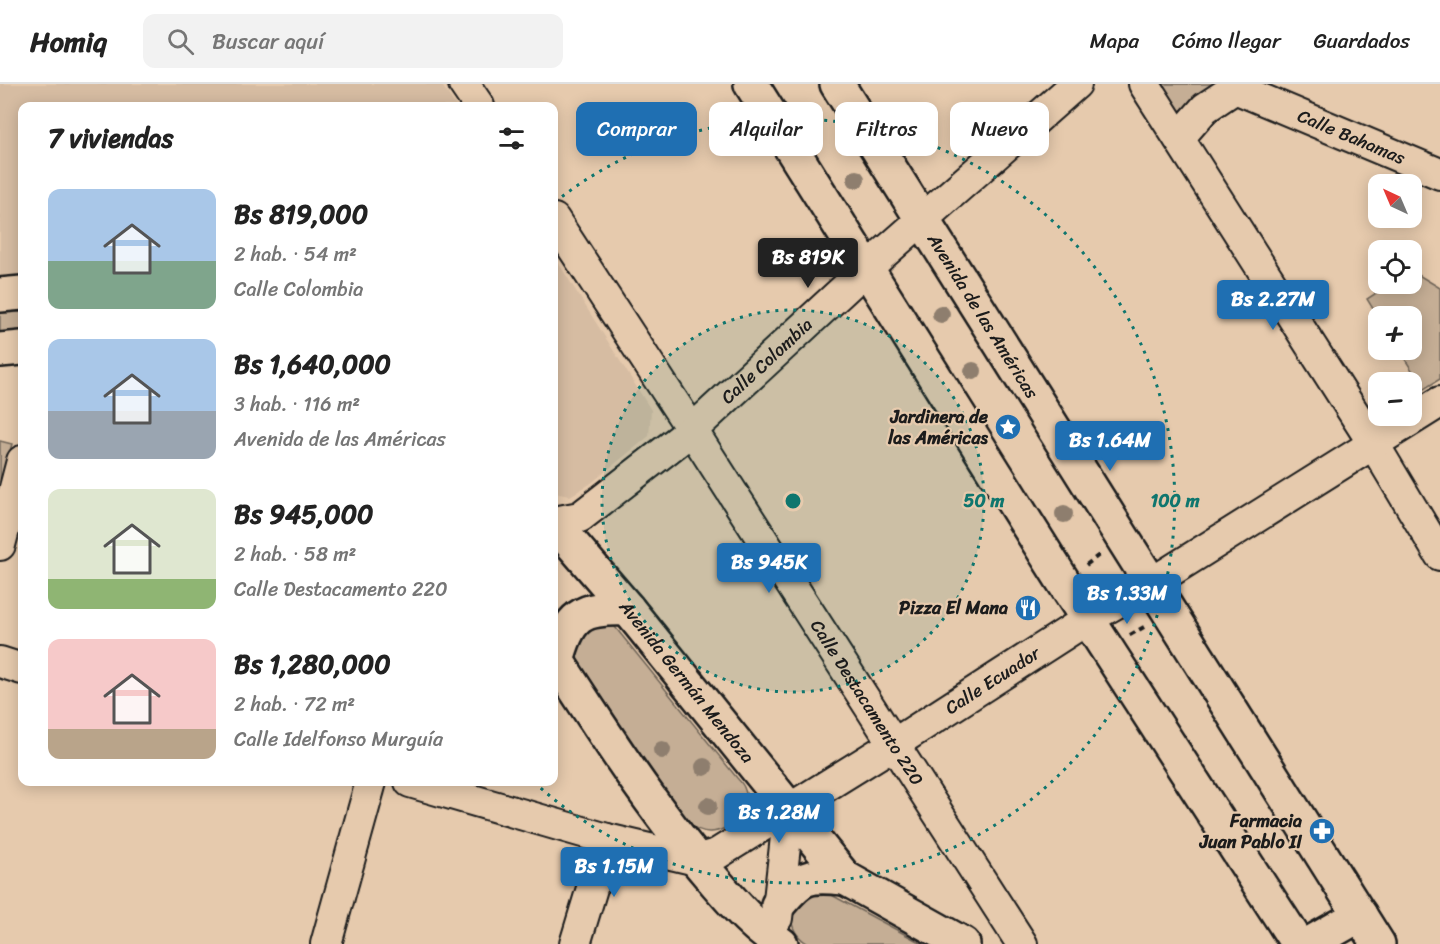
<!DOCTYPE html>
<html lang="es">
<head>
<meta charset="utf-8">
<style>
	body { margin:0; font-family:Sriracha,sans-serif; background:#f2f2f2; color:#222; height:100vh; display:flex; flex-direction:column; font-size:22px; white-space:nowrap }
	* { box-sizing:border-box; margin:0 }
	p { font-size:20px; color:#767676 }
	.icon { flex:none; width:33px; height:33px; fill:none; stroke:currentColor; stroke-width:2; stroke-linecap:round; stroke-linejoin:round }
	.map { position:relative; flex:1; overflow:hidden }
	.drawer { position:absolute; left:18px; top:18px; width:540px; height:684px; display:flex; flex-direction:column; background:#fff; border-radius:12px; box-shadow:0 3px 15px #0003 }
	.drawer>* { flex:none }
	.banner { position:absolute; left:576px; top:18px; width:570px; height:54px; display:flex; gap:12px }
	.needle { width:39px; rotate:316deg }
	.controls { position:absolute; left:1368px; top:90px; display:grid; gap:12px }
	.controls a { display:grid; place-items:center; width:54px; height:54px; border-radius:12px; background:#fff; box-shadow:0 3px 15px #0003; font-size:30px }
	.price { position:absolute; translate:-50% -51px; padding:0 14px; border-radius:6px; background:#1f6fb2; color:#fff; font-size:20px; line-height:39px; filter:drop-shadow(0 2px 3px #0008) }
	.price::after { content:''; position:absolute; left:50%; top:36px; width:18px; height:14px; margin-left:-9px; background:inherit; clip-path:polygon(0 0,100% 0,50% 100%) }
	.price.active { background:#222; color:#fff }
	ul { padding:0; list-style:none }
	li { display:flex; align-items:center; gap:18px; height:150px; padding:0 30px }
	li span { display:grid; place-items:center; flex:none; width:168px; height:120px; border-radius:12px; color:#555 }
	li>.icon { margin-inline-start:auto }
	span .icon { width:72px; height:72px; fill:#fffc; stroke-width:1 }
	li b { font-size:26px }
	h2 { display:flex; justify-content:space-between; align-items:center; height:72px; padding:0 30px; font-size:26px }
	.pill { padding:0 21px; border-radius:12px; background:#fff; box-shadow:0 3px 15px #0003; font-size:21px; line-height:54px }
	.pill.active { background:#1f6fb2; color:#fff }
	header { display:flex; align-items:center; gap:36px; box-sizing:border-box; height:84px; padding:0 30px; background:#fff; border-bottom:2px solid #e0e0e0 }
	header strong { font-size:28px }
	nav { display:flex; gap:33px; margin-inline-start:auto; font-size:21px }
	.search { width:420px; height:54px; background:#f2f2f2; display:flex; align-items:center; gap:15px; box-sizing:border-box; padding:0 21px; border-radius:12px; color:#767676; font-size:22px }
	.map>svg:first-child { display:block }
	.built { fill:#d6bca2 }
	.green { fill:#c5ae95; stroke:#706558; stroke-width:1.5 }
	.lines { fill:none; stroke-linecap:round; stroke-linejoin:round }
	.minor-casing { stroke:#1c1c1c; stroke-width:34 }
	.secondary-casing { stroke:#1c1c1c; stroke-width:38 }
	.trunk-casing { stroke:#1c1c1c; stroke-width:38 }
	.path { stroke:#1c1c1c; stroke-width:4; stroke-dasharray:6 4.5; stroke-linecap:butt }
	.minor { stroke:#e6caad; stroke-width:30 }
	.secondary { stroke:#e6caad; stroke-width:33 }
	.trunk { stroke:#e6caad; stroke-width:33 }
	.tree { fill:#8e7e6e }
	.ring { fill:none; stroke:#0f766e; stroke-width:3; stroke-dasharray:3 6 }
	.labels { text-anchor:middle; stroke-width:4.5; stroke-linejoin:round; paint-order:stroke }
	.street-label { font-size:18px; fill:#1c1c1c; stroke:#e6caad }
	.poi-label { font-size:18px; font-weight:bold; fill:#1c1c1c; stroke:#e6caad; text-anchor:end }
	.centre { fill:#0f766e; stroke:#e6caad; stroke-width:3 }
	.ring-label { font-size:18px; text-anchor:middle; font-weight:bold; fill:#0f766e; stroke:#e6caad; stroke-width:4.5; stroke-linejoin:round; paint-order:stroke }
</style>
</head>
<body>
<header>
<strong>Homiq</strong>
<div class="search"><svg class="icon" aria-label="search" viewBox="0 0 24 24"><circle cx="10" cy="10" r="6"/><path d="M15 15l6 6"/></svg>Buscar aquí</div>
<nav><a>Mapa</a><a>Cómo llegar</a><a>Guardados</a></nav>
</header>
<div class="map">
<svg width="1440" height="860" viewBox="0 0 1440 860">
	<rect width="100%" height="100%" fill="#e6caad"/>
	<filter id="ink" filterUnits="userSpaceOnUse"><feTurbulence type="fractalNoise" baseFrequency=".0167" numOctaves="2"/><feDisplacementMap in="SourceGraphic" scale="12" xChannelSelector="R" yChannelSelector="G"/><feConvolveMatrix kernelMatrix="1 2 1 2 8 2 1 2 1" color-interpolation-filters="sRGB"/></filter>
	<g filter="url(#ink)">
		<g class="built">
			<path d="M0,0H441L456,22H22V192L0,195Z"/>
			<path d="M554,172L651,326L649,352L590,400L570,412L554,409Z"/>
		</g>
		<g class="green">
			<path d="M1156,0H1214L1175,31Z"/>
			<path d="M1412,187L1440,204V295L1424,305L1399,266H1412V232L1378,233L1367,215L1390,200H1412Z"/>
			<path d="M22,228V246L0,248V229Z"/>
			<path d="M0,357L12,360L0,400Z"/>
			<path d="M603,539L615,543L737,694C740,697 744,702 745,706C753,725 728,749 709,748C701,748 694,744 687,739L576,574L577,557L583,546Z"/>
			<path d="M826,808L910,853L923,860H808C777,840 795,811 826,808Z"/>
		</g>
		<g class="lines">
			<defs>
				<g id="minor">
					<path d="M464,0L479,22"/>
					<path d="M1144,0L1373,359L1440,471"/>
					<path id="s1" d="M1179,54L1205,24L1235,4L1440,90"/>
					<path id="s2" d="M554,135L692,346L1022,860"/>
					<path id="s3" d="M554,438L580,433L692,346L866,185L1076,0"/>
					<path d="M0,461L22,377"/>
					<path d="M0,578L22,585"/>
					<path id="s4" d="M410,698L607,755L696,776L717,770L894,660L1088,535L1150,500L1440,318"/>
					<path d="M777,834L789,726"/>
					<path d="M326,860L371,698"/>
					<path d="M575,860L607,755"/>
				</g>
				<g id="secondary">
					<path d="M751,0L1061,494L1298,860"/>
					<path id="s5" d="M837,0L1378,860"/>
					<path d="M1309,860L1360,831"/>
				</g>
				<g id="trunk">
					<path d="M0,211L22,209"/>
					<path d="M0,266L22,264"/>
					<path id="s6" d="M554,439L628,525L845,794L963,860"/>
					<path d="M554,572C603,648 652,724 711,793C732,817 753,843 781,860"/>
					<path d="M557,577C569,531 581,523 628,525"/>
					<path d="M778,821C803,791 807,791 845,794"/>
				</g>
			</defs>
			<use href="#minor" class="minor-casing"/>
			<use href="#secondary" class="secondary-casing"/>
			<use href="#trunk" class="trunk-casing"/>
			<g class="path">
				<path d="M1086,481L1099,471"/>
				<path d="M1130,551L1144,543"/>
			</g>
			<use href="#minor" class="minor"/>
			<use href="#secondary" class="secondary"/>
			<use href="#trunk" class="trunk"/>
		</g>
		<g class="tree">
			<circle cx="856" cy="95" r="9"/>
			<circle cx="941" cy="230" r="9"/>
			<circle cx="973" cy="287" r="9"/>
			<circle cx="1064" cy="430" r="9"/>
			<circle cx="662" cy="666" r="9"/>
			<circle cx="704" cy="683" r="9"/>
			<circle cx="708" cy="722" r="9"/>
		</g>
	</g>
	<circle cx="793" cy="417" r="191" fill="#0f766e" fill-opacity=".12"/>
	<g class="ring">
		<circle cx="793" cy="417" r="191"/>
		<path d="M555 118A382 382 0 1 1 535 699"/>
	</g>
	<defs>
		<symbol id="sight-disc" viewBox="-11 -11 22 22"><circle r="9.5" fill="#1f6fb2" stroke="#e6caad"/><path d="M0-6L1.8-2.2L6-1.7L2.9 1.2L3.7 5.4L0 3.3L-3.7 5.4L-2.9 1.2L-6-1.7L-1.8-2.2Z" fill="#fff"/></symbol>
		<symbol id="restaurant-disc" viewBox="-11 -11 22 22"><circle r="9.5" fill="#1f6fb2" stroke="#e6caad"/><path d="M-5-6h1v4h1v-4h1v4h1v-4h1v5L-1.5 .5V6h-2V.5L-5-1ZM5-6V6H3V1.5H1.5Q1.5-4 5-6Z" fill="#fff"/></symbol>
		<symbol id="pharmacy-disc" viewBox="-11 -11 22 22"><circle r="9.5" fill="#1f6fb2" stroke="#e6caad"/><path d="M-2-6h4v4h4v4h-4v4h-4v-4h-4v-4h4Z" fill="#fff"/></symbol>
	</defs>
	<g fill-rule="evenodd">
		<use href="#sight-disc" x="993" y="328" width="30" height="30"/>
		<use href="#restaurant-disc" x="1013" y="509" width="30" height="30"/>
		<use href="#pharmacy-disc" x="1307" y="732" width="30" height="30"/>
	</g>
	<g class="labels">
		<g class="street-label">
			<text dy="6" stroke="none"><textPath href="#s1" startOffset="202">Calle Bahamas</textPath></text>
			<text dy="6" stroke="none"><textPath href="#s5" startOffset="274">Avenida de las Américas</textPath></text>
			<text dy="6" stroke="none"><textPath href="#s3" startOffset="270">Calle Colombia</textPath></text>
			<text dy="6" stroke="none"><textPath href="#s4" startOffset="644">Calle Ecuador</textPath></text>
			<text dy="6" stroke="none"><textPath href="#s6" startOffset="207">Avenida Germán Mendoza</textPath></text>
			<text dy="6" stroke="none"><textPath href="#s2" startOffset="576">Calle Destacamento 220</textPath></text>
		</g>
		<g class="poi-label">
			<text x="988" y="339">Jardinera de<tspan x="988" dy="21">las Américas</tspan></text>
			<text x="1008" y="530">Pizza El Mana</text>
			<text x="1302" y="743">Farmacia<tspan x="1302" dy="21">Juan Pablo II</tspan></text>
		</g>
	</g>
	<circle cx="793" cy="417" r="9" class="centre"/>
	<g class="ring-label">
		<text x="984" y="423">50 m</text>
		<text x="1175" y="423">100 m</text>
	</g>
</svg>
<div class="controls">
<a><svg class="needle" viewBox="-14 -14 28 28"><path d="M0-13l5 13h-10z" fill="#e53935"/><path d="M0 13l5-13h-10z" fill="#767676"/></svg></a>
<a><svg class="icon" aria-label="locate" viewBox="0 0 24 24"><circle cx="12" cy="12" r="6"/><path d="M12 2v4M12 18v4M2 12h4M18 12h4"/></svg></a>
<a>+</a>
<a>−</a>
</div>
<b class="price active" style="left:808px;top:205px">Bs 819K</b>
<b class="price" style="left:1273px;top:247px">Bs 2.27M</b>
<b class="price" style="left:1110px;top:388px">Bs 1.64M</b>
<b class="price" style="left:769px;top:510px">Bs 945K</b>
<b class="price" style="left:1127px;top:541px">Bs 1.33M</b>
<b class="price" style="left:779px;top:760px">Bs 1.28M</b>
<b class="price" style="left:614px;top:814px">Bs 1.15M</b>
<div class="banner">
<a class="pill active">Comprar</a>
<a class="pill">Alquilar</a>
<a class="pill">Filtros</a>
<a class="pill">Nuevo</a>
</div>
<section class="drawer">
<h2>7 viviendas<svg class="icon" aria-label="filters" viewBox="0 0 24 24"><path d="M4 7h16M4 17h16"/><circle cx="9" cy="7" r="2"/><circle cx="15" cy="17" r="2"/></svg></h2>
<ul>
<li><span style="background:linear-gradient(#a9c7e8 60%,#7fa58c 0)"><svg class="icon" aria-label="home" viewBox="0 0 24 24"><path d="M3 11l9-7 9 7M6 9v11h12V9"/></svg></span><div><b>Bs 819,000</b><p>2 hab. · 54 m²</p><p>Calle Colombia</p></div></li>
<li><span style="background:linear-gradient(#a9c7e8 60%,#9aa5b1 0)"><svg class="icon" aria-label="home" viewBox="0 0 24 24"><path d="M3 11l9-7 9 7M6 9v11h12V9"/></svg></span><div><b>Bs 1,640,000</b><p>3 hab. · 116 m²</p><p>Avenida de las Américas</p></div></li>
<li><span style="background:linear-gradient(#dfe7d0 75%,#8fb573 0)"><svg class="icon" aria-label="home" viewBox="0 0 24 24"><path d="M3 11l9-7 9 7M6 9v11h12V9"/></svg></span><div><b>Bs 945,000</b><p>2 hab. · 58 m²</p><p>Calle Destacamento 220</p></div></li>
<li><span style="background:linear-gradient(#f6c9c9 75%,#b9a48a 0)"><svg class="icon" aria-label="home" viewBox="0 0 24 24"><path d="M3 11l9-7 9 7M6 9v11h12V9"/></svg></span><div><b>Bs 1,280,000</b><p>2 hab. · 72 m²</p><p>Calle Idelfonso Murguía</p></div></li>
</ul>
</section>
</div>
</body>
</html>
